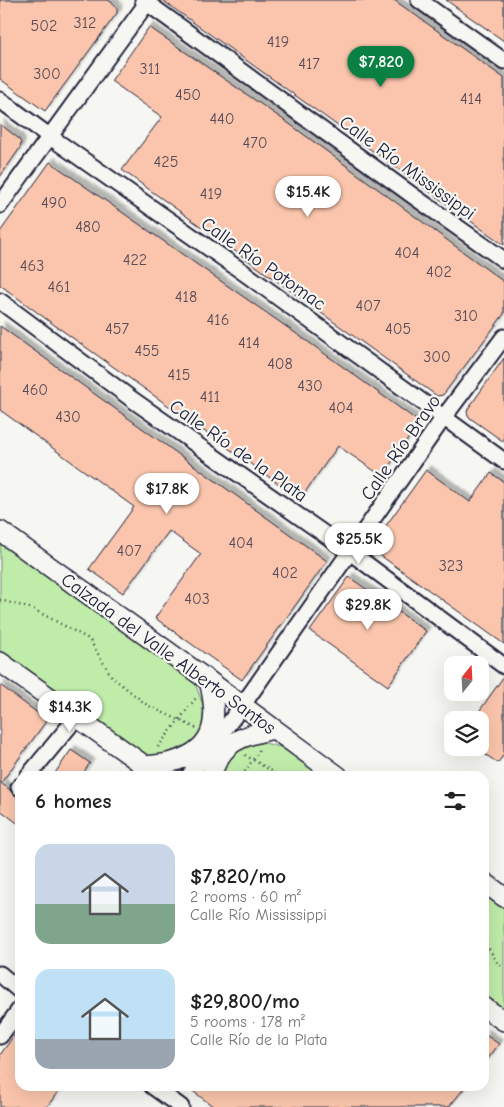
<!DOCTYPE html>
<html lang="en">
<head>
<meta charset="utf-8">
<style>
	body { margin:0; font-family:"Comic Neue",sans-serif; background:#f2f2f2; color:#222; height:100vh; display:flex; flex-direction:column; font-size:19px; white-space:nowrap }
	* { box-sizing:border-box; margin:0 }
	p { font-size:16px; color:#767676 }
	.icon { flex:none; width:28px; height:28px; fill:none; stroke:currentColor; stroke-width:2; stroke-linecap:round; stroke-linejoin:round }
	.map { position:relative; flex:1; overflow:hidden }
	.panel { position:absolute; left:15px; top:771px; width:474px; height:320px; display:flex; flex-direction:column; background:#fff; border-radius:15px; box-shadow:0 5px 20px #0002 }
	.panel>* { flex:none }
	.needle { width:32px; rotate:18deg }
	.controls { position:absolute; left:444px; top:656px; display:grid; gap:10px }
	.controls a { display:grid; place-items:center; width:45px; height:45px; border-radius:10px; background:#fff; box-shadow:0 5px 20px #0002; font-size:25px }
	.price { position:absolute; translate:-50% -42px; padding:0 11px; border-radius:18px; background:#fff; color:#222; font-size:16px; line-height:32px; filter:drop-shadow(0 1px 2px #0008) }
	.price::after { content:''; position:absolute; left:50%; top:30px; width:15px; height:11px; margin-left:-8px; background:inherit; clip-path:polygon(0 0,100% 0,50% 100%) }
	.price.active { background:#0b8043; color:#fff }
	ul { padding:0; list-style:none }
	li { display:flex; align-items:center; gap:15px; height:125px; padding:0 20px }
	li span { display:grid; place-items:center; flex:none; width:140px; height:100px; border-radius:15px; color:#555 }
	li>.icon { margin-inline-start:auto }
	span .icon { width:60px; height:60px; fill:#fffc; stroke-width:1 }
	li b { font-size:21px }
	h2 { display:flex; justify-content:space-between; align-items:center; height:60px; padding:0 20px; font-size:21px }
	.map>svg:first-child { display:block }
	.green { fill:#c0eca9; stroke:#718772 }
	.building { fill:#fac5ac; stroke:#22223b; filter:url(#shadow) }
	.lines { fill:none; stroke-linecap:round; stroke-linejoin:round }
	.minor-casing { stroke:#22223b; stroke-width:19 }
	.major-casing { stroke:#22223b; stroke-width:22 }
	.path { stroke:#22223b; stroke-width:2.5; stroke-dasharray:1 4; stroke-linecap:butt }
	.minor { stroke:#f6f6f2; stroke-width:15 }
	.major { stroke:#f6f6f2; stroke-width:19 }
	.labels { text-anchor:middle; stroke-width:4.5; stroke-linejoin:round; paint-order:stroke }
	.number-label { font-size:16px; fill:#584b57 }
	.street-label { font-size:19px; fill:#22223b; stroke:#f6f6f2 }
</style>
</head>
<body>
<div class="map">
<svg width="504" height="1107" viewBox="0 0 504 1107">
	<defs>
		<filter id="shadow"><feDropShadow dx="4.5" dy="-4.5" stdDeviation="1" flood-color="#0004"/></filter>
	</defs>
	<rect width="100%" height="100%" fill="#f6f6f2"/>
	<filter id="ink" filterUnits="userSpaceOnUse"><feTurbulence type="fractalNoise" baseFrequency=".02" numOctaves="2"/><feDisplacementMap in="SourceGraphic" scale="10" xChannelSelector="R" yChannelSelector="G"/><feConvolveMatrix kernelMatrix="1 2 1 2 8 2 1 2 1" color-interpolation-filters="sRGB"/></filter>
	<g filter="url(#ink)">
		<g class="green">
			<path d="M0,544L195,683L204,708L201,731L186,751L143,758L0,655Z"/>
			<path d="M257,741L284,748L322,776H217L232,747Z"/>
			<path d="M484,893L504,908V1017L484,1003Z"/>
		</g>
		<g class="building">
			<path d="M0,0H108L114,4L117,8V13L45,111L0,79Z"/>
			<path d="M162,0H394L504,78V245Z"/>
			<path d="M446,0H504V41L464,13Z"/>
			<path d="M149,27L291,125L504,282V314L443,395L437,396L122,170L162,117L111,81Z"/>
			<path d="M0,124L18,138L21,143L20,148L0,177Z"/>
			<path d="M50,162L314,346L415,419L417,426L382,476L338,446L300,499L53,324L0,285V232Z"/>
			<path d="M0,326L327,561L242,680L155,618L201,554L169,531L123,593L89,569L134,507L0,410Z"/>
			<path d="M504,358V442L470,418L468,415L467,412L468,409Z"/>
			<path d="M426,470L470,502L491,473L504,482V644L370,548Z"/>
			<path d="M349,577L426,631L388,686L310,631Z"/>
			<path d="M504,676V754L498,763L480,751V720H473Z"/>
			<path d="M0,685L47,720L1,783L10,790L13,794L20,798V825L0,810Z"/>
			<path d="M71,750L90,763L81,776H53Z"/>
			<path d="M20,1027V1086H62L47,1107H0V1055Z"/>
			<path d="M484,1034L499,1044L484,1064Z"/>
			<path d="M186,1086H466L449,1107H214Z"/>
		</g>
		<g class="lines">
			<defs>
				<g id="minor">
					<path d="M143,0L416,198L504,260"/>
					<path d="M419,0L504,61"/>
					<path d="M0,100L49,136L243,272L504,461"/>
					<path d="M0,205L149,0"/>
					<path d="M0,301L133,400L350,552L504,666"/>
					<path d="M28,776L77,717"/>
					<path d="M189,776L242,706L444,417L504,337"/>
					<path d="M19,787L20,786"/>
					<path d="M0,974L20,991"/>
					<path d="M0,1036L20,1009"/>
					<path d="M152,1086L181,1107"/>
				</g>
				<g id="major">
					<path d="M0,531L209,681L338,776"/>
					<path d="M0,662L159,776"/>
					<path d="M144,766C152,765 160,765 168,763C214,752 220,723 209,681"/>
					<path d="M211,776C222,741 240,737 273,729"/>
					<path d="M484,882L504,897"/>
					<path d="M484,1007L504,1021"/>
				</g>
			</defs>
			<use href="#minor" class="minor-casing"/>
			<use href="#major" class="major-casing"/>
			<g class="path">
				<path d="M0,600L33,609L89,639L112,677L147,705L196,728"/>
				<path d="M158,747L196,698"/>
				<path d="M245,755L280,776"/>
				<path d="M242,776L260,749"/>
				<path d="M484,940L498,964L504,967"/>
			</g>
			<use href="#minor" class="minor"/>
			<use href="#major" class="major"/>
		</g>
	</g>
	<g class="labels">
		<g class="number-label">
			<text x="85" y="28">312</text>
			<text x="44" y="31">502</text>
			<text x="278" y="47">419</text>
			<text x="309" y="69">417</text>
			<text x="150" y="74">311</text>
			<text x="47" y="79">300</text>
			<text x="188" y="100">450</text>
			<text x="471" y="104">414</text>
			<text x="222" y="124">440</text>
			<text x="255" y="148">470</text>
			<text x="166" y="167">425</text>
			<text x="211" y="199">419</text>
			<text x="54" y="208">490</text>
			<text x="88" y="232">480</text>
			<text x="407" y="258">404</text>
			<text x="135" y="265">422</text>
			<text x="32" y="271">463</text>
			<text x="439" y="277">402</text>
			<text x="59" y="292">461</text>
			<text x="186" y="302">418</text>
			<text x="368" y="311">407</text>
			<text x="466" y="321">310</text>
			<text x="218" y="325">416</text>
			<text x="117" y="334">457</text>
			<text x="398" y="334">405</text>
			<text x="249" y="348">414</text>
			<text x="147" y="356">455</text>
			<text x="437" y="362">300</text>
			<text x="280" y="369">408</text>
			<text x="179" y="380">415</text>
			<text x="310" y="391">430</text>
			<text x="35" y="395">460</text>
			<text x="210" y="402">411</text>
			<text x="341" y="413">404</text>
			<text x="68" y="422">430</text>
			<text x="241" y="548">404</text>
			<text x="129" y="556">407</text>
			<text x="451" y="571">323</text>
			<text x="285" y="578">402</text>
			<text x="197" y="604">403</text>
		</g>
		<g class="street-label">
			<text transform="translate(408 167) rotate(36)" y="7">Calle Río Mississippi</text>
			<text transform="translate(264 263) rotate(35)" y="7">Calle Río Potomac</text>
			<text transform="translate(400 447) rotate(-55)" y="7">Calle Río Bravo</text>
			<text transform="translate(239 450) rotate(35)" y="7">Calle Río de la Plata</text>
			<text transform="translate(169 653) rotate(36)" y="7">Calzada del Valle Alberto Santos</text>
		</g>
	</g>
</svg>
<div class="controls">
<a><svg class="needle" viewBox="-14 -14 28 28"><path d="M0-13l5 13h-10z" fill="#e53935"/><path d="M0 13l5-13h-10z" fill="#767676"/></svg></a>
<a><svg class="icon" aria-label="layers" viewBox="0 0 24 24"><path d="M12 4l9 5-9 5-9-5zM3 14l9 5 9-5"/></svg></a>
</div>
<b class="price active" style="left:381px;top:88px">$7,820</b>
<b class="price" style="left:308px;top:218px">$15.4K</b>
<b class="price" style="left:167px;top:515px">$17.8K</b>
<b class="price" style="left:359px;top:565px">$25.5K</b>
<b class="price" style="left:368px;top:631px">$29.8K</b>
<b class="price" style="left:70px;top:733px">$14.3K</b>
<section class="panel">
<h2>6 homes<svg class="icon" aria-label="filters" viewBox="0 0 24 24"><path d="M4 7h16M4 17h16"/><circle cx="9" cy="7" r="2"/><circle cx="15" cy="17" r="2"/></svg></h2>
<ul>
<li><span style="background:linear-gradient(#c9d6e8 60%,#7fa58c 0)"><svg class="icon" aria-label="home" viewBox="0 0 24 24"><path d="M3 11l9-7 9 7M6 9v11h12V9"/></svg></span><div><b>$7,820/mo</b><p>2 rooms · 60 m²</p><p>Calle Río Mississippi</p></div></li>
<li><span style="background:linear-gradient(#bfe0f5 70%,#9aa5b1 0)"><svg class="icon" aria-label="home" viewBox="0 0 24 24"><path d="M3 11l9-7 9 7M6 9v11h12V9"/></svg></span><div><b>$29,800/mo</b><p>5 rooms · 178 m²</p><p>Calle Río de la Plata</p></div></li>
</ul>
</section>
</div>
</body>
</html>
